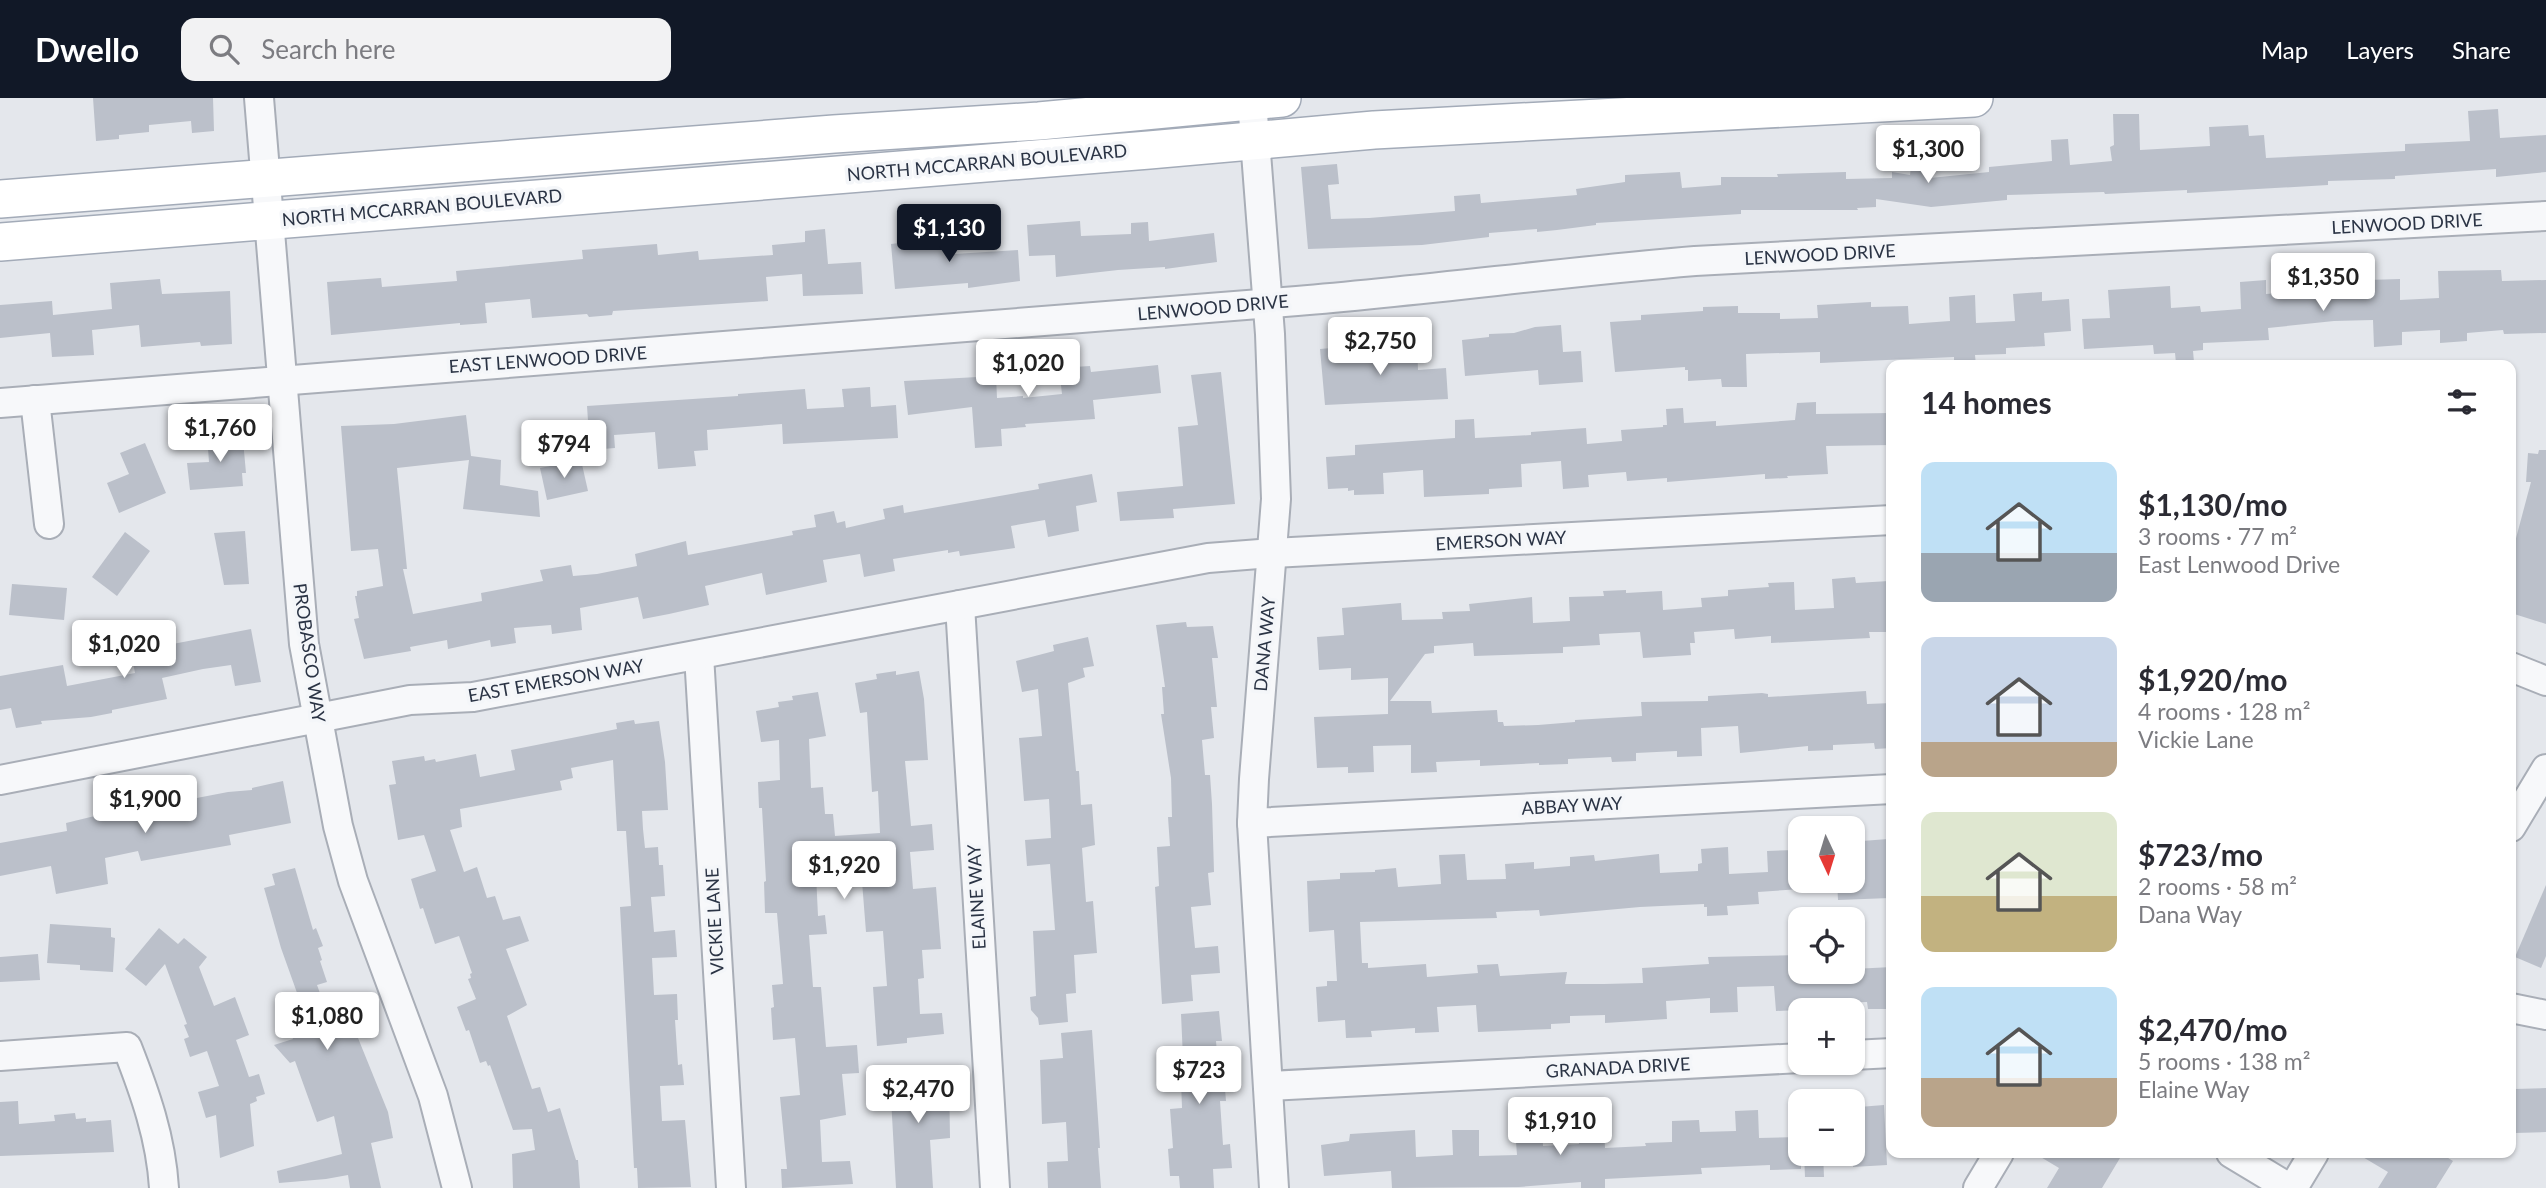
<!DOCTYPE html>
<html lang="en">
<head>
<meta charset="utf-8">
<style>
	body { margin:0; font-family:Lato,sans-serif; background:#f2f2f3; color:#2b2b33; height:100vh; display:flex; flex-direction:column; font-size:26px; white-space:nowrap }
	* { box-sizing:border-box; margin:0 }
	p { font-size:23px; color:#7c7c81 }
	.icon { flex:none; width:38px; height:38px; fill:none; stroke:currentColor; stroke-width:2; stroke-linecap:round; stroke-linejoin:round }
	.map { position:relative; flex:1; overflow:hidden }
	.details { position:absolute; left:1886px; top:262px; width:630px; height:798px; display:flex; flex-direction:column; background:#fff; border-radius:14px; box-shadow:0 2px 5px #0004 }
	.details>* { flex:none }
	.needle { width:46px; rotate:176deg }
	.controls { position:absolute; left:1788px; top:718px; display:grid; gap:14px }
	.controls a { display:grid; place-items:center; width:77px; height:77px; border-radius:14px; background:#fff; box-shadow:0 2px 5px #0004; font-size:35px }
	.price { position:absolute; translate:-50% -60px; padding:0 16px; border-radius:7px; background:#fff; color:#222; font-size:23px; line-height:46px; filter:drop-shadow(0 2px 4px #0008) }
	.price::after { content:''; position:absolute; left:50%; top:42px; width:21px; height:16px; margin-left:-10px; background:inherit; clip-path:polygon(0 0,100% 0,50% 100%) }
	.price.selected { background:#111827; color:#fff }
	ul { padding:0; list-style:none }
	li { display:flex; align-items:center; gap:21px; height:175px; padding:0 35px }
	li span { display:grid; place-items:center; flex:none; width:196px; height:140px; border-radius:14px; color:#555 }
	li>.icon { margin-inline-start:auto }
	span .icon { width:84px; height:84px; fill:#fffc; stroke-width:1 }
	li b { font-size:30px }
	h2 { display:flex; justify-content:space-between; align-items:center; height:84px; padding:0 35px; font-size:30px }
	header { display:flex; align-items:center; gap:42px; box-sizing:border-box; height:98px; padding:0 35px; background:#111827; color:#fff }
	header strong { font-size:33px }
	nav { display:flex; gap:38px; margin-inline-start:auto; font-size:24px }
	.search { width:490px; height:63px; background:#f2f2f3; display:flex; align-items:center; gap:18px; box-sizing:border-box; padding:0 24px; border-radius:14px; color:#7c7c81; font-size:26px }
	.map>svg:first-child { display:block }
	.building { fill:#bbc0ca }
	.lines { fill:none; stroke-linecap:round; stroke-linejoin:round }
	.minor-casing { stroke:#a9aeb7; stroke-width:32 }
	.major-casing { stroke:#a3abb8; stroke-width:40 }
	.minor { stroke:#f7f8fa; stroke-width:28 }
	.major { stroke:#fff; stroke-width:37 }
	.labels { text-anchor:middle; stroke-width:7; stroke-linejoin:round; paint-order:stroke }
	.street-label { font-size:18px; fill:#2b3445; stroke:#f4f6f9 }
</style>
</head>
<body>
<header>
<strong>Dwello</strong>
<div class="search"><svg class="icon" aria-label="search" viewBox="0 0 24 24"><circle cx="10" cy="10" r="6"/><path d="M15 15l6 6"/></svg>Search here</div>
<nav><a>Map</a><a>Layers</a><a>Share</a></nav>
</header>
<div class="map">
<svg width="2546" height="1090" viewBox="0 0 2546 1090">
	<rect width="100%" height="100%" fill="#e4e7ec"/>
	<g class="building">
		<path d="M93,0H213L214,33L192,35L191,23L149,27V34L119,37V41L96,43Z"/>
		<path d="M2498,11L2500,40L2546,37V74L2496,79V71L2395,78V81L2328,83V87L2187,95V92L2105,96L2104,94L2007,97V102L1931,109L1876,101V109L1857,110L1858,112H1741V116L1596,125V127L1557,132L1537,134V131L1489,135V139L1422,147L1308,151L1301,69L1337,66L1339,86L1328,87L1331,121L1369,120L1455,113L1454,98L1480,96L1481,105L1577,97L1576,91L1625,84V77L1680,74L1682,90L1721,87V79H1778L1777,76L1846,74V81L1892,80V74L1910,77L1911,68L1931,70L1930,80L1989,74V69L2052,63L2051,42L2068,41L2070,67L2112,63L2110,49L2114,47L2113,16H2139L2140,52L2210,48L2209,29L2248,27L2249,38L2264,37L2266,60L2405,53V46L2470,43L2468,13Z"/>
		<path d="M1080,123L1081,138L1131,136V125L1148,124L1149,143L1214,135L1217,164L1165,171V169L1118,172L1056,179L1055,157L1029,158L1027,127Z"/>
		<path d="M825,131L828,166L861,164L863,196L803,198L802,176L766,179L768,203L613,213L612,217L589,219L587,216L532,220L530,201L485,205L487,225L460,227V225L331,237L327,184L381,180L382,189L457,183L456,173L583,161L582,152L657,146L658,157L698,153L699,162L773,157L772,147L805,144V133Z"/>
		<path d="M952,134L954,156L1018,152L1020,183L968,190V185L895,191L891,146L899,145V138Z"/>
		<path d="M2501,172L2502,183L2546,182V235L2504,236L2503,232L2467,235V243L2440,245V232L2402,234V247L2374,249L2373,222L2334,223L2268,230L2269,242L2203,245V252L2193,253L2194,264L2176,265L2175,255L2154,256L2153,247L2084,251L2082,221L2110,220L2108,192L2170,188L2171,210L2200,208L2201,214L2241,211L2240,184L2266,182V196L2303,193V187L2343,184V179L2367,178V182L2400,181V202L2439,200L2438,173Z"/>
		<path d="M160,181L162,196L230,193L232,246L201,248L200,244L141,249L139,227L92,232L94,257L52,259L50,235L0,240V207L52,203L53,217L112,211L110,185Z"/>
		<path d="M2042,194V203L2069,201L2071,233L2044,235L2045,248L2006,250V256L1975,257L1976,268H1954V259L1820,265V254L1746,256L1747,289H1722L1721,281L1688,283V272H1685V269L1615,274L1610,224L1641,222V217L1703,213V209L1738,208V215H1780V221L1818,220L1817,207L1871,204V209L1908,208L1909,226L1950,223L1949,199L1975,197L1976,225L2015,223L2013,196Z"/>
		<path d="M1561,227L1563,254L1581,253L1583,284L1539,287L1538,272L1465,278L1462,242L1489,239V236L1514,235L1535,229Z"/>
		<path d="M1417,244L1418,272L1446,270L1448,301L1325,307L1320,251L1343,249L1344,255L1391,253V246Z"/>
		<path d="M1158,267L1161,295L1093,302L1095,321L1025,326L1026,329L1001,331L1002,348L975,350L972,309L908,317L904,283L996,278L997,300L1023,298V300L1062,296L1059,270L1090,268L1091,274Z"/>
		<path d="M1221,274L1235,406L1173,411L1174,420L1120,423L1117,394L1183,388L1178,329L1198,327L1191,277Z"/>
		<path d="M870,289L871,309L896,307L898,340L783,346L782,326L707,332L708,352L694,353L696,368L658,371L655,334L614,337L615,350L590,352L587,308L738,298V296L805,291L807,311L844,309L842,291Z"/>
		<path d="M1816,304V316L1892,315V347L1826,348L1828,376L1787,378L1788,380L1765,381V376L1667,384V380L1627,383L1626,374L1588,377L1589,389L1563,391L1561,363L1521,366L1522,389L1489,391V396L1424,399L1423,372L1383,375L1384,396L1354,397V392L1348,393V390L1328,391L1326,359L1355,357V347L1455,340V322L1474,321L1475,340L1531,337V334L1586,330L1587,346L1622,343L1621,332L1663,329V327H1667L1666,311L1683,310L1684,325L1716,323V328L1795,322L1797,305Z"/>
		<path d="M466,317L471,358L501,362L500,387L538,393L540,419L463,411L469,362L397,370L407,471H403L413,516L482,503L481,495L543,483L540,472L571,467L573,478L597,476L637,468L635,456L686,443L688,457L793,437L792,433L816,429L814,417L834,413L837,425L845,423L846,430L885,421L883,411L903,407L904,415L1039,391L1038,386L1092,376L1097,404L1076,408L1079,433L1048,439L1045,422L1011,428L1015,450L960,458L959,453L948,455V452L893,461L895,473L864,479L860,456L823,462L827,484L766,497L762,475L705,488L709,507L669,516L643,521L638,499L580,510L582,532L552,536L551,527L514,530L516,545L491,549L490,542L448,551L447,542L410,549L411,553L364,561L354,521L359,520L355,498H357V493L383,488L378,451L351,453L341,328L394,326Z"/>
		<path d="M239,335V342H243L246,375H242L243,388L190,392L187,365L209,364L207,337Z"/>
		<path d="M145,345L166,395L119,415L107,385L129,376L120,355Z"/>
		<path d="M2539,352H2546V526L2511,515V459L2531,384H2526L2528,355L2538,356Z"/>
		<path d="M581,362L588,393L547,402L540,370Z"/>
		<path d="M245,433L249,486L224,487L214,435Z"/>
		<path d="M125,434L150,453L117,498L92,479Z"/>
		<path d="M1855,479L1856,485L1889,483L1892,534H1869L1870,540L1771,545V538L1735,541L1734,531L1694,534L1695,545H1690L1691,557L1643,560L1640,534L1599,536L1600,547L1563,549V555L1474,558L1473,545L1434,548V555L1425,556L1390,603H1431L1432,615L1497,612L1498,624H1503L1504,628L1538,627L1575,624V622L1642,618L1641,604L1708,603V598L1762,595L1768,596V599L1866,593L1867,606L1892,605V650L1875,651L1874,645L1833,647V652L1808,653V648L1740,655L1738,628L1701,630L1702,658L1677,659V653L1636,655V663L1612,664L1611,659L1568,661V666L1539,667V665L1480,668V662L1436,664L1437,674L1411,675V647L1373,648L1374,674L1348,675V669L1317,670L1314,619L1388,616V580L1351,582V570L1319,572L1317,539L1344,537L1342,510L1401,505L1402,522L1443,521L1442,514L1470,513L1469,506L1532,499L1533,525L1570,523L1569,499L1604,498L1603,493L1626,492V495L1662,493L1663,512L1702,509L1701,500L1728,498V492L1769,489L1768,485L1794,484L1795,512L1834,510L1832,481Z"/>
		<path d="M12,486L67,490L64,522L9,517Z"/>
		<path d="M1186,524L1187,529L1213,528L1218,560H1212L1217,609H1211L1214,640L1202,642L1205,677H1210L1212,706L1214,774L1208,775L1211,807L1191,809L1195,850L1218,848L1220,875L1191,877L1193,903L1162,906L1155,789L1159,788L1157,749L1170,748L1168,719H1172L1171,680L1161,616H1164L1162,589H1165L1156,527Z"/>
		<path d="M251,531L261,584L235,588L231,567L203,571L162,580L167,601L112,612V615L91,619L41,623L42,626L16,630L11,610L0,612V578L63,567L67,588L135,575L131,554Z"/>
		<path d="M1088,539L1094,568L1083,570L1085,579L1068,585L1076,673H1079L1081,707L1092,706L1095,747L1082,750L1086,804L1093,803L1097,855L1074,857L1076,895L1066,896L1068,924L1039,927L1038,920L1031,912L1030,899L1036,898L1033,833L1055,832L1050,766L1027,768L1025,742L1051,740L1049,701L1024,703L1019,640L1042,638L1038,591L1022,594L1016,563L1054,553L1053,547Z"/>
		<path d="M896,573V577L919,573L924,601L928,662L905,663L911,728L932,726L934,752L910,754L913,791L936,789L941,851L922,852L924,880L918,881L920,916L942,915L944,936L907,940V945L877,948L873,889L887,888L883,833L866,834L861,771L816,776L818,818L825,817L827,836L809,837L813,889H821L826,949L857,947L859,975L842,976L846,1017L820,1022L822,1064L850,1063L853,1086L782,1090L781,1071H787L780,999L800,997L795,940L773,942L771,910L774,909L772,887L783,886L777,815H765L764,784L766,783L762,710H759L758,684L780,682L779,642L761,644L756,613L779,609L778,604L793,602L792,598L818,594L826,638L809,641L811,690L823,689L825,716H833L835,738L880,735L878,693L872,694L867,614L860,615L855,585L877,581L876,576Z"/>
		<path d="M634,622L635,626L659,623L665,664L668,712L642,713L643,731L645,750L658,749L659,767H663L665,798L651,799L654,834L675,832L677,859L652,860L654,897L677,896L678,922H675L678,967L682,966L684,987L660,988L662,1023L685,1022L691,1089L638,1090L637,1070H634L620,809L631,808L626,733H617L613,662L571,670L573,680L560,683L562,692L460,711L462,729L450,732L464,774L477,769L487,800L495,798L503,822L520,818L529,843L506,851L527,907L507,918L532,991L540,989L548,1014L560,1010L576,1062H578L580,1090H513L512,1056L535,1052L532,1031L513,1032L490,967L488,968L486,963L480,965L469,932L466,933L457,909L476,901L468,881L471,880L470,876L472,875L459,838L435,846L423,810L420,811L411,781L436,773L424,737L398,742L389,687L396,686L392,663L424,658L425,663L435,661L436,664L476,656L480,679L515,672L511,652L617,631L616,625Z"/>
		<path d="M283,683L291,725L229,737L231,747L141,763L138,753L105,760L108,786L56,796L51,768L0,778V745L67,733L66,725L148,705L150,709L228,694L252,692V690Z"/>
		<path d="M1888,741L1890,800L1838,802L1837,782H1853V770L1863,769L1862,743Z"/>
		<path d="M1728,749L1729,776L1768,774L1767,753L1796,752V758H1801V791L1758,794L1759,806L1727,808L1728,817L1707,818V809H1704V806L1640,809L1540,818L1539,812L1496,814L1497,820L1360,824L1362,865H1368V870L1426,866L1427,879L1478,875L1477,867L1498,866L1500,878L1567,874L1565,886H1604L1643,885L1642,870L1709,866L1708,859L1801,857V873H1853V871L1892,869V911H1868L1867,904L1798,907L1799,912L1776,913L1774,888L1737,889L1738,914L1710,915V900L1666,903L1667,921L1605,925V917L1570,918V925L1551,926V931L1478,934L1476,907L1437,909L1439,934L1415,935V930L1371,933L1372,939L1346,940L1345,922L1318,924L1316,889L1327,888V883H1337L1334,832L1309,834L1307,783L1340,781V775L1375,774V772L1396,770L1398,789L1441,786L1439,757L1465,756L1467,782L1506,781L1505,766L1534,764V771L1570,768V759L1594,757L1595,763L1659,756L1660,775L1698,773V766L1702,765L1701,751Z"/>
		<path d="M295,770L313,832L316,830L323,848L318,850L322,862L320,863L327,884L317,887L330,923L351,915L360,939L358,940L388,1014L393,1040L371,1045L381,1090H350L348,1077L326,1081L279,1085L277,1073L342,1056L334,1018L317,1024L295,963L290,965L274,947L293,941L292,938L302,934L292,909L301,906L281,850L264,790L275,787L272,776Z"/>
		<path d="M2546,787V858L2541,870L2515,859Z"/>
		<path d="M50,826L111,830V839L115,840L113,874L80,872V867L47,865Z"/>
		<path d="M159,830L178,846L184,840L207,859L199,869L214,908L235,899L249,937L236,942L249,979L259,976L265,996L256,999L257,1003L250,1006L254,1048L220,1060L216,1017L206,1020L198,994L219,988L207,953L190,959L184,941L189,939L184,927L187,926L165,866L146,888L125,871Z"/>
		<path d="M38,856L40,882L0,884V859Z"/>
		<path d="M1219,913L1222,943H1216L1219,980L1224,979L1226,1003H1220L1223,1047L1230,1046L1232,1070L1213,1071L1214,1090H1180L1179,1078H1170L1168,1051L1173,1050L1170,1011L1182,1010L1181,982H1184L1181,916Z"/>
		<path d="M1092,932L1100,1050H1098L1101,1090H1048L1047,1064L1068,1063L1066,1024L1042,1026L1040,962L1063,960L1061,935Z"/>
		<path d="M928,970L929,980L949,978L950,1040L930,1042L933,1090H896L891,1000L897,999L895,972Z"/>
		<path d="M2546,990V1034L2515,1035L2514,991Z"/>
		<path d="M18,1003L19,1026L55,1023L54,1017L75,1015L76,1021L86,1020V1024L111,1022L114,1054L0,1058V1004Z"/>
		<path d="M1884,1007L1887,1067L1853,1069V1037L1860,1036L1859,1009Z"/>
		<path d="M1758,1012L1759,1040L1801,1039V1071L1770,1072V1067L1701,1070L1702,1076L1605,1081V1090H1581V1084L1519,1089L1392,1090L1391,1073L1324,1078L1321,1047L1349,1043L1350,1036L1415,1032L1416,1059L1453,1057L1452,1032H1479V1058L1517,1057L1515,1031L1542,1029L1543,1048L1579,1046L1578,1023L1604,1022L1605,1050L1646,1048L1645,1045L1672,1044V1023L1699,1022L1700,1034L1736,1033L1735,1013Z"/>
		<path d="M1804,1055H1823L1824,1079H1805Z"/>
		<path d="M2034,1055H2123L2102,1090H2047L2059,1070Z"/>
		<path d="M2356,1055H2440L2453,1063L2436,1090H2378L2388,1074Z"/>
	</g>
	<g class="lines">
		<defs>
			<g id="minor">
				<path d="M259,0L304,546L338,728L353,783L433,998L457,1090"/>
				<path d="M1252,3L1270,236L1276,401L1254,681L1252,725L1274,1090"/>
				<path d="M35,302L49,426"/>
				<path d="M0,305L1297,203C1430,192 1562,174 1695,163L2546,118"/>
				<path d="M960,507L995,1090"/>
				<path d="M699,557L731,1090"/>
				<path d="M2511,569L2546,583"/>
				<path d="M0,682L410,602L473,599L1208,460L1273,455L1892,422"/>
				<path d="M1252,725L1892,691"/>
				<path d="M2511,729L2546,671"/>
				<path d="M2511,910L2546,917"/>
				<path d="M1853,957L1892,955"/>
				<path d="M0,958L127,949C145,995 161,1040 164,1090"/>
				<path d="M1268,988L1801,960"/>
				<path d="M2231,1055L2289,1090"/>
				<path d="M1978,1090L1999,1055"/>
				<path d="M2293,1090L2314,1055"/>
			</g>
			<g id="major">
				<path d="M0,101L834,36L1039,23L1282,0"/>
				<path d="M0,144L1149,52L1374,32L1974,0"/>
			</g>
		</defs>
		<use href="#minor" class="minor-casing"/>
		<use href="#major" class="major-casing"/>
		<use href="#minor" class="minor"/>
		<use href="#major" class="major"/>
	</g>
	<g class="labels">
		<g class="street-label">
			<text transform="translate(987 65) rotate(-5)" y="6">NORTH MCCARRAN BOULEVARD</text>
			<text transform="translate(422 110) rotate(-5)" y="6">NORTH MCCARRAN BOULEVARD</text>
			<text transform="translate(2407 126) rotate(-3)" y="6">LENWOOD DRIVE</text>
			<text transform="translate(1820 157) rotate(-3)" y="6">LENWOOD DRIVE</text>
			<text transform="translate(1213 210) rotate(-5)" y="6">LENWOOD DRIVE</text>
			<text transform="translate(548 262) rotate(-4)" y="6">EAST LENWOOD DRIVE</text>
			<text transform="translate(1501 443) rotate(-3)" y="6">EMERSON WAY</text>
			<text transform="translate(1265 546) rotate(-85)" y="6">DANA WAY</text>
			<text transform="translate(309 555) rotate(82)" y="6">PROBASCO WAY</text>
			<text transform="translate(556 583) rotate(-10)" y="6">EAST EMERSON WAY</text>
			<text transform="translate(1572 708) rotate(-3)" y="6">ABBAY WAY</text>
			<text transform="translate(977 799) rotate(-93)" y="6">ELAINE WAY</text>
			<text transform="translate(715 823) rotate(-93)" y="6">VICKIE LANE</text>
			<text transform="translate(1618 970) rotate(-3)" y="6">GRANADA DRIVE</text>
		</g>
	</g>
</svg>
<div class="controls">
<a><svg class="needle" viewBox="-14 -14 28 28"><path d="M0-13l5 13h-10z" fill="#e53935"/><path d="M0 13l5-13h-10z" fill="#7c7c81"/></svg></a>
<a><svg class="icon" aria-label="locate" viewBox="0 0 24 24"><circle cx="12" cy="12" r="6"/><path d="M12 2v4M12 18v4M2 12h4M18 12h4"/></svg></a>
<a>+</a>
<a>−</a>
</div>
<b class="price" style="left:1928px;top:87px">$1,300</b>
<b class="price selected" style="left:949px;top:166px">$1,130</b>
<b class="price" style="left:2323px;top:215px">$1,350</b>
<b class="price" style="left:1380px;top:279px">$2,750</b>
<b class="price" style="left:1028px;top:301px">$1,020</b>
<b class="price" style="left:220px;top:366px">$1,760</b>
<b class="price" style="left:564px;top:382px">$794</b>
<b class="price" style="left:124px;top:582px">$1,020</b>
<b class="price" style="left:145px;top:737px">$1,900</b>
<b class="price" style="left:844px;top:803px">$1,920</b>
<b class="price" style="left:327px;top:954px">$1,080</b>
<b class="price" style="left:1199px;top:1008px">$723</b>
<b class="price" style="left:918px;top:1027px">$2,470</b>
<b class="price" style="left:1560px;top:1059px">$1,910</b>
<section class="details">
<h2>14 homes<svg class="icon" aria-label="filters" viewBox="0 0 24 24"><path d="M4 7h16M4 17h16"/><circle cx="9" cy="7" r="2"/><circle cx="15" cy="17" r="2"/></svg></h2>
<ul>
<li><span style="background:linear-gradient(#bfe0f5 65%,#9aa5b1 0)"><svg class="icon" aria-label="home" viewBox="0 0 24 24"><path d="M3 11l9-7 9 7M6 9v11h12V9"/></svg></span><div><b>$1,130/mo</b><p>3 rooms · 77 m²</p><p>East Lenwood Drive</p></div></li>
<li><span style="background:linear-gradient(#c9d6e8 75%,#b9a48a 0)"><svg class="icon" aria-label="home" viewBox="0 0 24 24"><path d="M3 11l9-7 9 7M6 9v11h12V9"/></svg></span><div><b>$1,920/mo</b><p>4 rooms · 128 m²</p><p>Vickie Lane</p></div></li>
<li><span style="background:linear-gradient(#dfe7d0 60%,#c2b280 0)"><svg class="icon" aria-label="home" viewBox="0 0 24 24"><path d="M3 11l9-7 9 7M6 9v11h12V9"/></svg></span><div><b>$723/mo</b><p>2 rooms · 58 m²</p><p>Dana Way</p></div></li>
<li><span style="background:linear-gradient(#bfe0f5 65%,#b9a48a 0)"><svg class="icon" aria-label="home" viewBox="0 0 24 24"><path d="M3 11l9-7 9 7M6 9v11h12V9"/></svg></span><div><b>$2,470/mo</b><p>5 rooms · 138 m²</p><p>Elaine Way</p></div></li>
</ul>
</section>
</div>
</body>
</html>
